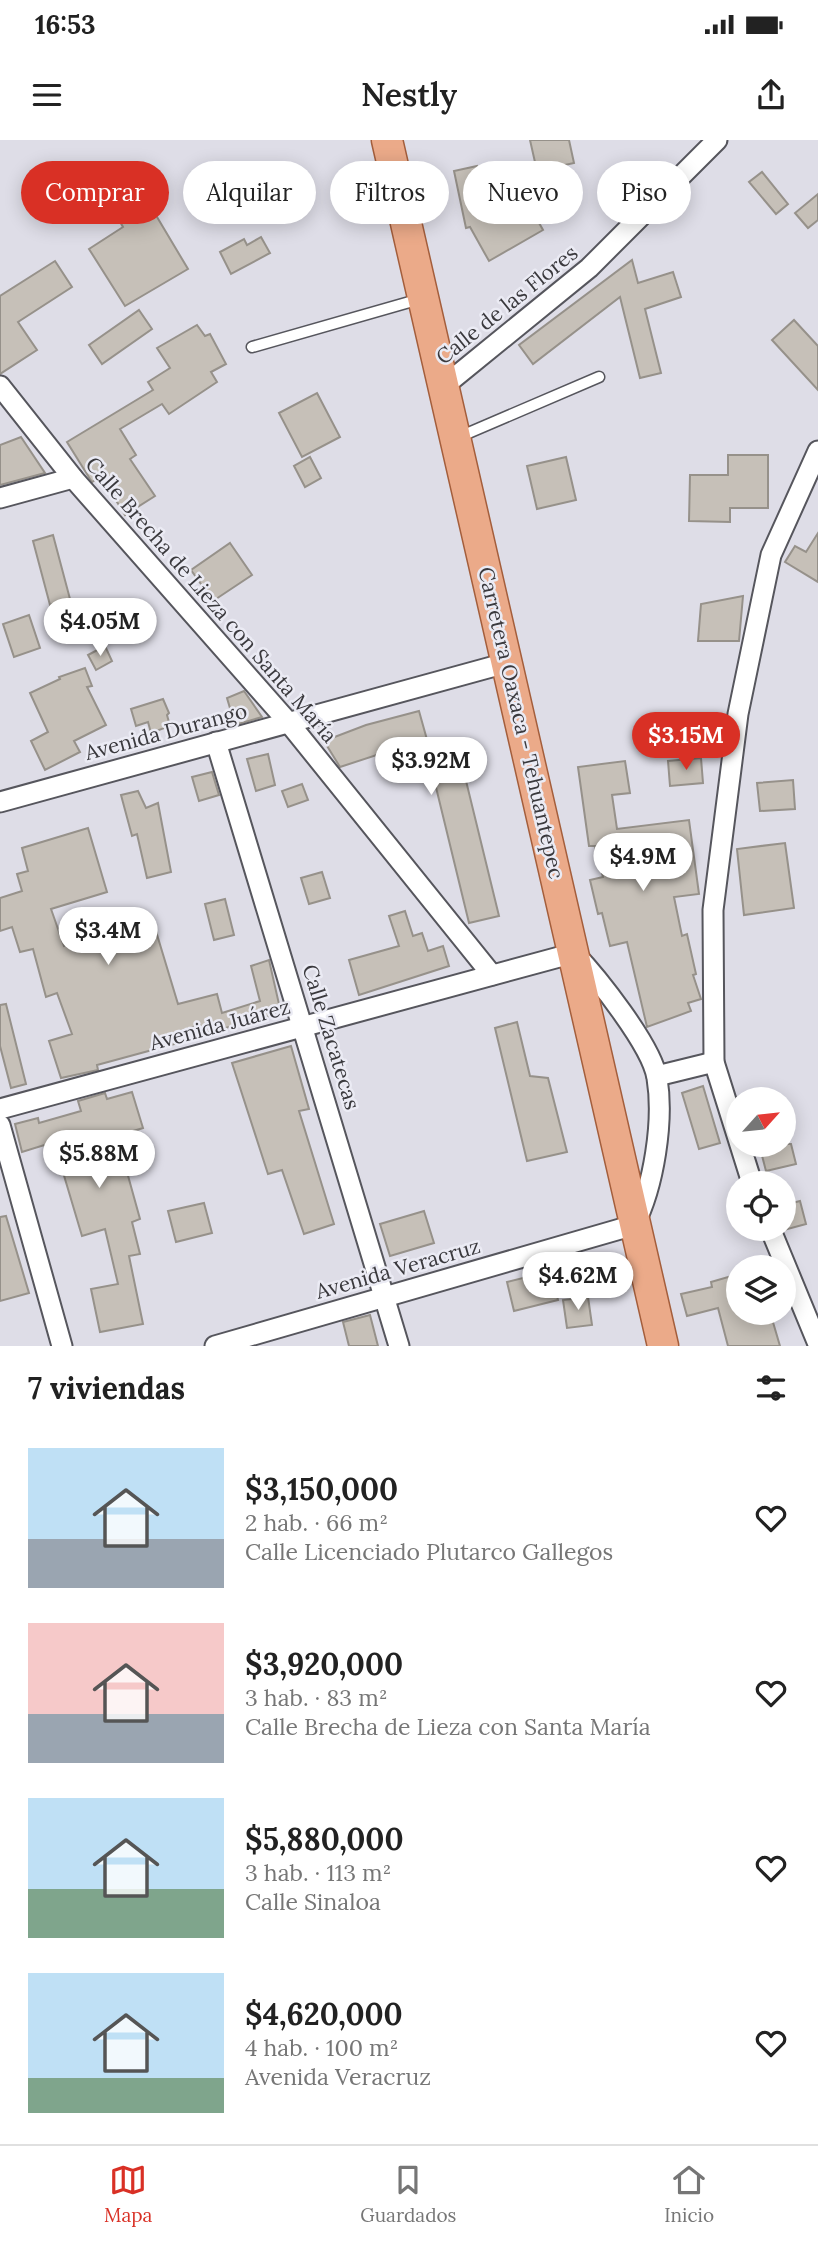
<!DOCTYPE html>
<html lang="es">
<head>
<meta charset="utf-8">
<style>
	body { margin:0; font-family:Lora,serif; background:#f2f2f2; color:#222; height:100vh; display:flex; flex-direction:column; font-size:26px; white-space:nowrap }
	* { box-sizing:border-box; margin:0 }
	p { font-size:23px; color:#767676 }
	.icon { flex:none; width:38px; height:38px; fill:none; stroke:currentColor; stroke-width:2; stroke-linecap:round; stroke-linejoin:round }
	.map { position:relative; height:1206px; overflow:hidden }
	.drawer { display:flex; flex-direction:column; background:#fff; flex:1 }
	.drawer>* { flex:none }
	.top-card { position:absolute; left:21px; top:21px; width:777px; height:63px; display:flex; gap:14px }
	.needle { width:46px; rotate:63deg }
	.controls { position:absolute; left:726px; top:947px; display:grid; gap:14px }
	.controls a { display:grid; place-items:center; width:70px; height:70px; border-radius:50%; background:#fff; box-shadow:0 4px 18px #0003; font-size:35px }
	.price { position:absolute; translate:-50% -60px; padding:0 16px; border-radius:24px; background:#fff; color:#222; font-size:23px; line-height:46px; filter:drop-shadow(0 2px 4px #0008) }
	.price::after { content:''; position:absolute; left:50%; top:42px; width:21px; height:16px; margin-left:-10px; background:inherit; clip-path:polygon(0 0,100% 0,50% 100%) }
	.price.selected { background:#d93025; color:#fff }
	ul { padding:0; list-style:none }
	li { display:flex; align-items:center; gap:21px; height:175px; padding:0 28px }
	li span { display:grid; place-items:center; flex:none; width:196px; height:140px; border-radius:0px; color:#555 }
	li>.icon { margin-inline-start:auto }
	span .icon { width:84px; height:84px; fill:#fffc; stroke-width:1 }
	li b { font-size:30px }
	h2 { display:flex; justify-content:space-between; align-items:center; height:84px; padding:0 28px; font-size:30px }
	.chip { padding:0 24px; border-radius:32px; background:#fff; box-shadow:0 4px 18px #0003; font-size:24px; line-height:63px }
	.chip.selected { background:#d93025; color:#fff }
	.status { display:flex; justify-content:space-between; align-items:center; height:49px; padding:0 35px; background:#fff; direction:ltr }
	.status svg { height:19px; fill:currentColor }
	header { display:flex; justify-content:space-between; align-items:center; height:91px; padding:0 28px; background:#fff; font-size:32px; font-weight:600 }
	.menu { display:flex; justify-content:space-around; align-items:center; height:98px; border-top:2px solid #e0e0e0; background:#fff; font-size:19px; color:#767676 }
	.menu a { display:grid; justify-items:center; gap:4px }
	.menu .selected { color:#d93025 }
	.map>svg:first-child { display:block }
	.building { fill:#c6c0b8; stroke:#96918a; stroke-width:2 }
	.lines { fill:none; stroke-linecap:round; stroke-linejoin:round }
	.lane-casing { stroke:#56565d; stroke-width:13 }
	.street-casing { stroke:#56565d; stroke-width:23 }
	.primary-casing { stroke:#a45e3c; stroke-width:33 }
	.lane { stroke:#fff; stroke-width:10 }
	.street { stroke:#fff; stroke-width:19 }
	.primary { stroke:#ebaa89; stroke-width:30 }
	.labels { text-anchor:middle; stroke-width:5; stroke-linejoin:round; paint-order:stroke }
	.street-label { font-size:21px; fill:#3a393d; stroke:#ebebf4 }
</style>
</head>
<body>
<div class="status"><b>16:53</b><svg viewBox="0 0 49 12"><path d="M0 12V9h3v3zM5 12V6h3v6zM10 12V3h3v9zM15 12V0h3v12zM26 1h20v11H26zM47 4h2v5h-2z"/></svg></div>
<header><svg class="icon" aria-label="menu" viewBox="0 0 24 24"><path d="M4 6h16M4 12h16M4 18h16"/></svg>Nestly<svg class="icon" aria-label="share" viewBox="0 0 24 24"><path d="M12 15V3M7 8l5-5 5 5M5 13v7h14v-7"/></svg></header>
<div class="map">
<svg width="818" height="1206" viewBox="0 0 818 1206">
	<rect width="100%" height="100%" fill="#dedde7"/>
	<g class="building">
		<path d="M530,0H569L574,23L537,31Z"/>
		<path d="M477,26L488,78L525,58L543,90L489,121L470,87L466,88L454,31Z"/>
		<path d="M762,32L788,64L776,74L749,42Z"/>
		<path d="M132,35L188,129L125,166L89,109L123,87L103,52Z"/>
		<path d="M818,54V80L808,88L795,73Z"/>
		<path d="M261,97L270,113L231,134L220,112L244,99L247,105Z"/>
		<path d="M632,120L638,143L673,132L681,157L645,169L661,233L640,238L620,157L533,224L519,205Z"/>
		<path d="M55,121L72,147L18,182L37,210L0,234V156Z"/>
		<path d="M139,170L152,189L102,224L89,205Z"/>
		<path d="M794,180L818,206V250L772,200Z"/>
		<path d="M197,185L205,196L210,194L226,224L211,232L217,242L169,274L162,264L120,289L136,315L130,319L155,356L125,375L101,336L92,342L90,339L67,302L153,250L148,242L170,228L157,208Z"/>
		<path d="M317,253L340,297L302,317L279,273Z"/>
		<path d="M21,297L45,333L0,345V305Z"/>
		<path d="M728,315H768V368H730V382L689,381L690,335H728Z"/>
		<path d="M310,317L321,338L305,347L294,326Z"/>
		<path d="M566,317L576,360L537,369L527,326Z"/>
		<path d="M818,393V442L785,422L795,406L806,412Z"/>
		<path d="M53,395L70,459L50,465L33,401Z"/>
		<path d="M230,403L252,435L213,461L191,430Z"/>
		<path d="M743,456L739,501H698L701,464Z"/>
		<path d="M29,475L40,508L14,517L3,484Z"/>
		<path d="M105,506L112,521L96,530L88,515Z"/>
		<path d="M85,528L92,546L87,547L106,585L74,601L80,612L45,630L31,601L48,592L30,553L60,539L59,537Z"/>
		<path d="M244,551L262,577L235,585L227,558Z"/>
		<path d="M163,559L169,573L167,575L170,586L151,593L148,582L136,586L131,569Z"/>
		<path d="M419,571L431,614L458,608L499,776L469,783L433,635L408,641L398,608L340,627L324,601L366,585Z"/>
		<path d="M268,614L275,645L256,651L247,619Z"/>
		<path d="M701,618L703,643L670,646L668,621Z"/>
		<path d="M625,621L630,653L612,655L617,689L689,680L699,754L674,757L682,796L687,794L696,834L693,835L701,859L688,863L691,871L647,887L627,802L610,806L602,773L598,774L590,740L603,737L595,706H589L578,627Z"/>
		<path d="M212,632L219,655L199,661L192,637Z"/>
		<path d="M793,640L795,669L760,671L757,643Z"/>
		<path d="M302,644L308,660L288,667L282,651Z"/>
		<path d="M138,651L146,668L158,663L171,732L147,738L137,694L132,696L121,655Z"/>
		<path d="M88,688L107,752L51,769L64,806L152,778L178,864L217,854L222,873L260,861L251,826L269,820L281,873L203,894L200,885L186,889L189,900L97,925L98,930L61,938L49,901L72,894L57,853L46,857L33,809L20,812L12,787L0,791V758L22,751L17,734L28,731L22,708Z"/>
		<path d="M785,703L794,768L744,775L737,709Z"/>
		<path d="M322,732L330,758L309,764L301,738Z"/>
		<path d="M225,759L234,795L214,800L205,764Z"/>
		<path d="M405,771L413,796L422,793L428,811L443,806L449,826L359,855L349,820L399,806L389,776Z"/>
		<path d="M6,864L26,944L11,948L0,906V865Z"/>
		<path d="M517,882L530,936L548,938L567,1012L527,1021L495,888Z"/>
		<path d="M291,906L309,969L299,971L334,1084L304,1094L282,1030L268,1034L232,923Z"/>
		<path d="M703,946L720,1003L699,1009L682,953Z"/>
		<path d="M132,952L143,988L117,996L140,1079L132,1082L140,1114L129,1116L143,1184L100,1192L91,1149L118,1144L105,1089L82,1096L54,1002L22,1012L15,984L38,978L39,983L81,971L78,961L105,953L107,959Z"/>
		<path d="M759,1004H791L796,1024L766,1031Z"/>
		<path d="M800,1061L806,1084L784,1090V1065Z"/>
		<path d="M204,1063L212,1093L176,1102L168,1071Z"/>
		<path d="M424,1071L434,1103L390,1116L380,1084Z"/>
		<path d="M6,1076L29,1153L0,1161V1077Z"/>
		<path d="M551,1131L558,1160L514,1171L507,1142Z"/>
		<path d="M735,1135L738,1172H770L780,1206H728L718,1168L687,1176L681,1154L712,1147L711,1142Z"/>
		<path d="M588,1157L592,1185L567,1188L563,1160Z"/>
		<path d="M370,1175L378,1206H349L343,1182Z"/>
	</g>
	<g class="lines">
		<defs>
			<g id="lane">
				<path d="M252,207L420,159"/>
				<path d="M459,297L599,237"/>
			</g>
			<g id="street">
				<path d="M0,246L73,338L289,583L492,835"/>
				<path d="M444,246L589,128L717,0"/>
				<path d="M0,358L73,338"/>
				<path d="M216,602L399,1206"/>
				<path d="M0,662L506,523"/>
				<path d="M657,936L714,922"/>
				<path d="M0,969L574,813C597,837 652,906 657,938C664,981 654,1046 634,1085L215,1206"/>
				<path d="M0,985L62,1206"/>
				<path d="M752,1043L714,922L713,770L738,574L771,415L818,311"/>
				<path d="M770,1088L818,1204"/>
			</g>
			<path id="primary" d="M387,0L663,1206"/>
		</defs>
		<use href="#lane" class="lane-casing"/>
		<use href="#street" class="street-casing"/>
		<use href="#primary" class="primary-casing"/>
		<use href="#lane" class="lane"/>
		<use href="#street" class="street"/>
		<use href="#primary" class="primary"/>
	</g>
	<g class="labels">
		<g class="street-label">
			<text transform="translate(507 165) rotate(-39)" y="7">Calle de las Flores</text>
			<text transform="translate(211 460) rotate(49)" y="7">Calle Brecha de Lieza con Santa María</text>
			<text transform="translate(521 583) rotate(77)" y="7">Carretera Oaxaca - Tehuantepec</text>
			<text transform="translate(166 592) rotate(-15)" y="7">Avenida Durango</text>
			<text transform="translate(220 885) rotate(-15)" y="7">Avenida Juárez</text>
			<text transform="translate(331 897) rotate(73)" y="7">Calle Zacatecas</text>
			<text transform="translate(398 1129) rotate(-16)" y="7">Avenida Veracruz</text>
		</g>
	</g>
</svg>
<div class="controls">
<a><svg class="needle" viewBox="-14 -14 28 28"><path d="M0-13l5 13h-10z" fill="#e53935"/><path d="M0 13l5-13h-10z" fill="#767676"/></svg></a>
<a><svg class="icon" aria-label="locate" viewBox="0 0 24 24"><circle cx="12" cy="12" r="6"/><path d="M12 2v4M12 18v4M2 12h4M18 12h4"/></svg></a>
<a><svg class="icon" aria-label="layers" viewBox="0 0 24 24"><path d="M12 4l9 5-9 5-9-5zM3 14l9 5 9-5"/></svg></a>
</div>
<b class="price" style="left:100px;top:518px">$4.05M</b>
<b class="price selected" style="left:686px;top:632px">$3.15M</b>
<b class="price" style="left:431px;top:657px">$3.92M</b>
<b class="price" style="left:643px;top:753px">$4.9M</b>
<b class="price" style="left:108px;top:827px">$3.4M</b>
<b class="price" style="left:99px;top:1050px">$5.88M</b>
<b class="price" style="left:578px;top:1172px">$4.62M</b>
<div class="top-card">
<a class="chip selected">Comprar</a>
<a class="chip">Alquilar</a>
<a class="chip">Filtros</a>
<a class="chip">Nuevo</a>
<a class="chip">Piso</a>
</div>
</div>
<section class="drawer">
<h2>7 viviendas<svg class="icon" aria-label="filters" viewBox="0 0 24 24"><path d="M4 7h16M4 17h16"/><circle cx="9" cy="7" r="2"/><circle cx="15" cy="17" r="2"/></svg></h2>
<ul>
<li><span style="background:linear-gradient(#bfe0f5 65%,#9aa5b1 0)"><svg class="icon" aria-label="home" viewBox="0 0 24 24"><path d="M3 11l9-7 9 7M6 9v11h12V9"/></svg></span><div><b>$3,150,000</b><p>2 hab. · 66 m²</p><p>Calle Licenciado Plutarco Gallegos</p></div><svg class="icon" aria-label="heart" viewBox="0 0 24 24"><path d="M12 20l-8-8c-3-5 5-10 8-4 3-6 11-1 8 4z"/></svg></li>
<li><span style="background:linear-gradient(#f6c9c9 65%,#9aa5b1 0)"><svg class="icon" aria-label="home" viewBox="0 0 24 24"><path d="M3 11l9-7 9 7M6 9v11h12V9"/></svg></span><div><b>$3,920,000</b><p>3 hab. · 83 m²</p><p>Calle Brecha de Lieza con Santa María</p></div><svg class="icon" aria-label="heart" viewBox="0 0 24 24"><path d="M12 20l-8-8c-3-5 5-10 8-4 3-6 11-1 8 4z"/></svg></li>
<li><span style="background:linear-gradient(#bfe0f5 65%,#7fa58c 0)"><svg class="icon" aria-label="home" viewBox="0 0 24 24"><path d="M3 11l9-7 9 7M6 9v11h12V9"/></svg></span><div><b>$5,880,000</b><p>3 hab. · 113 m²</p><p>Calle Sinaloa</p></div><svg class="icon" aria-label="heart" viewBox="0 0 24 24"><path d="M12 20l-8-8c-3-5 5-10 8-4 3-6 11-1 8 4z"/></svg></li>
<li><span style="background:linear-gradient(#bfe0f5 75%,#7fa58c 0)"><svg class="icon" aria-label="home" viewBox="0 0 24 24"><path d="M3 11l9-7 9 7M6 9v11h12V9"/></svg></span><div><b>$4,620,000</b><p>4 hab. · 100 m²</p><p>Avenida Veracruz</p></div><svg class="icon" aria-label="heart" viewBox="0 0 24 24"><path d="M12 20l-8-8c-3-5 5-10 8-4 3-6 11-1 8 4z"/></svg></li>
</ul>
</section>
<nav class="menu">
<a class="selected"><svg class="icon" aria-label="map" viewBox="0 0 24 24"><path d="M3 6l6-2 6 2 6-2v14l-6 2-6-2-6 2zM9 4v14M15 6v14"/></svg>Mapa</a>
<a><svg class="icon" aria-label="saved" viewBox="0 0 24 24"><path d="M7 4h10v16l-5-4-5 4z"/></svg>Guardados</a>
<a><svg class="icon" aria-label="home" viewBox="0 0 24 24"><path d="M3 11l9-7 9 7M6 9v11h12V9"/></svg>Inicio</a>
</nav>
</body>
</html>
